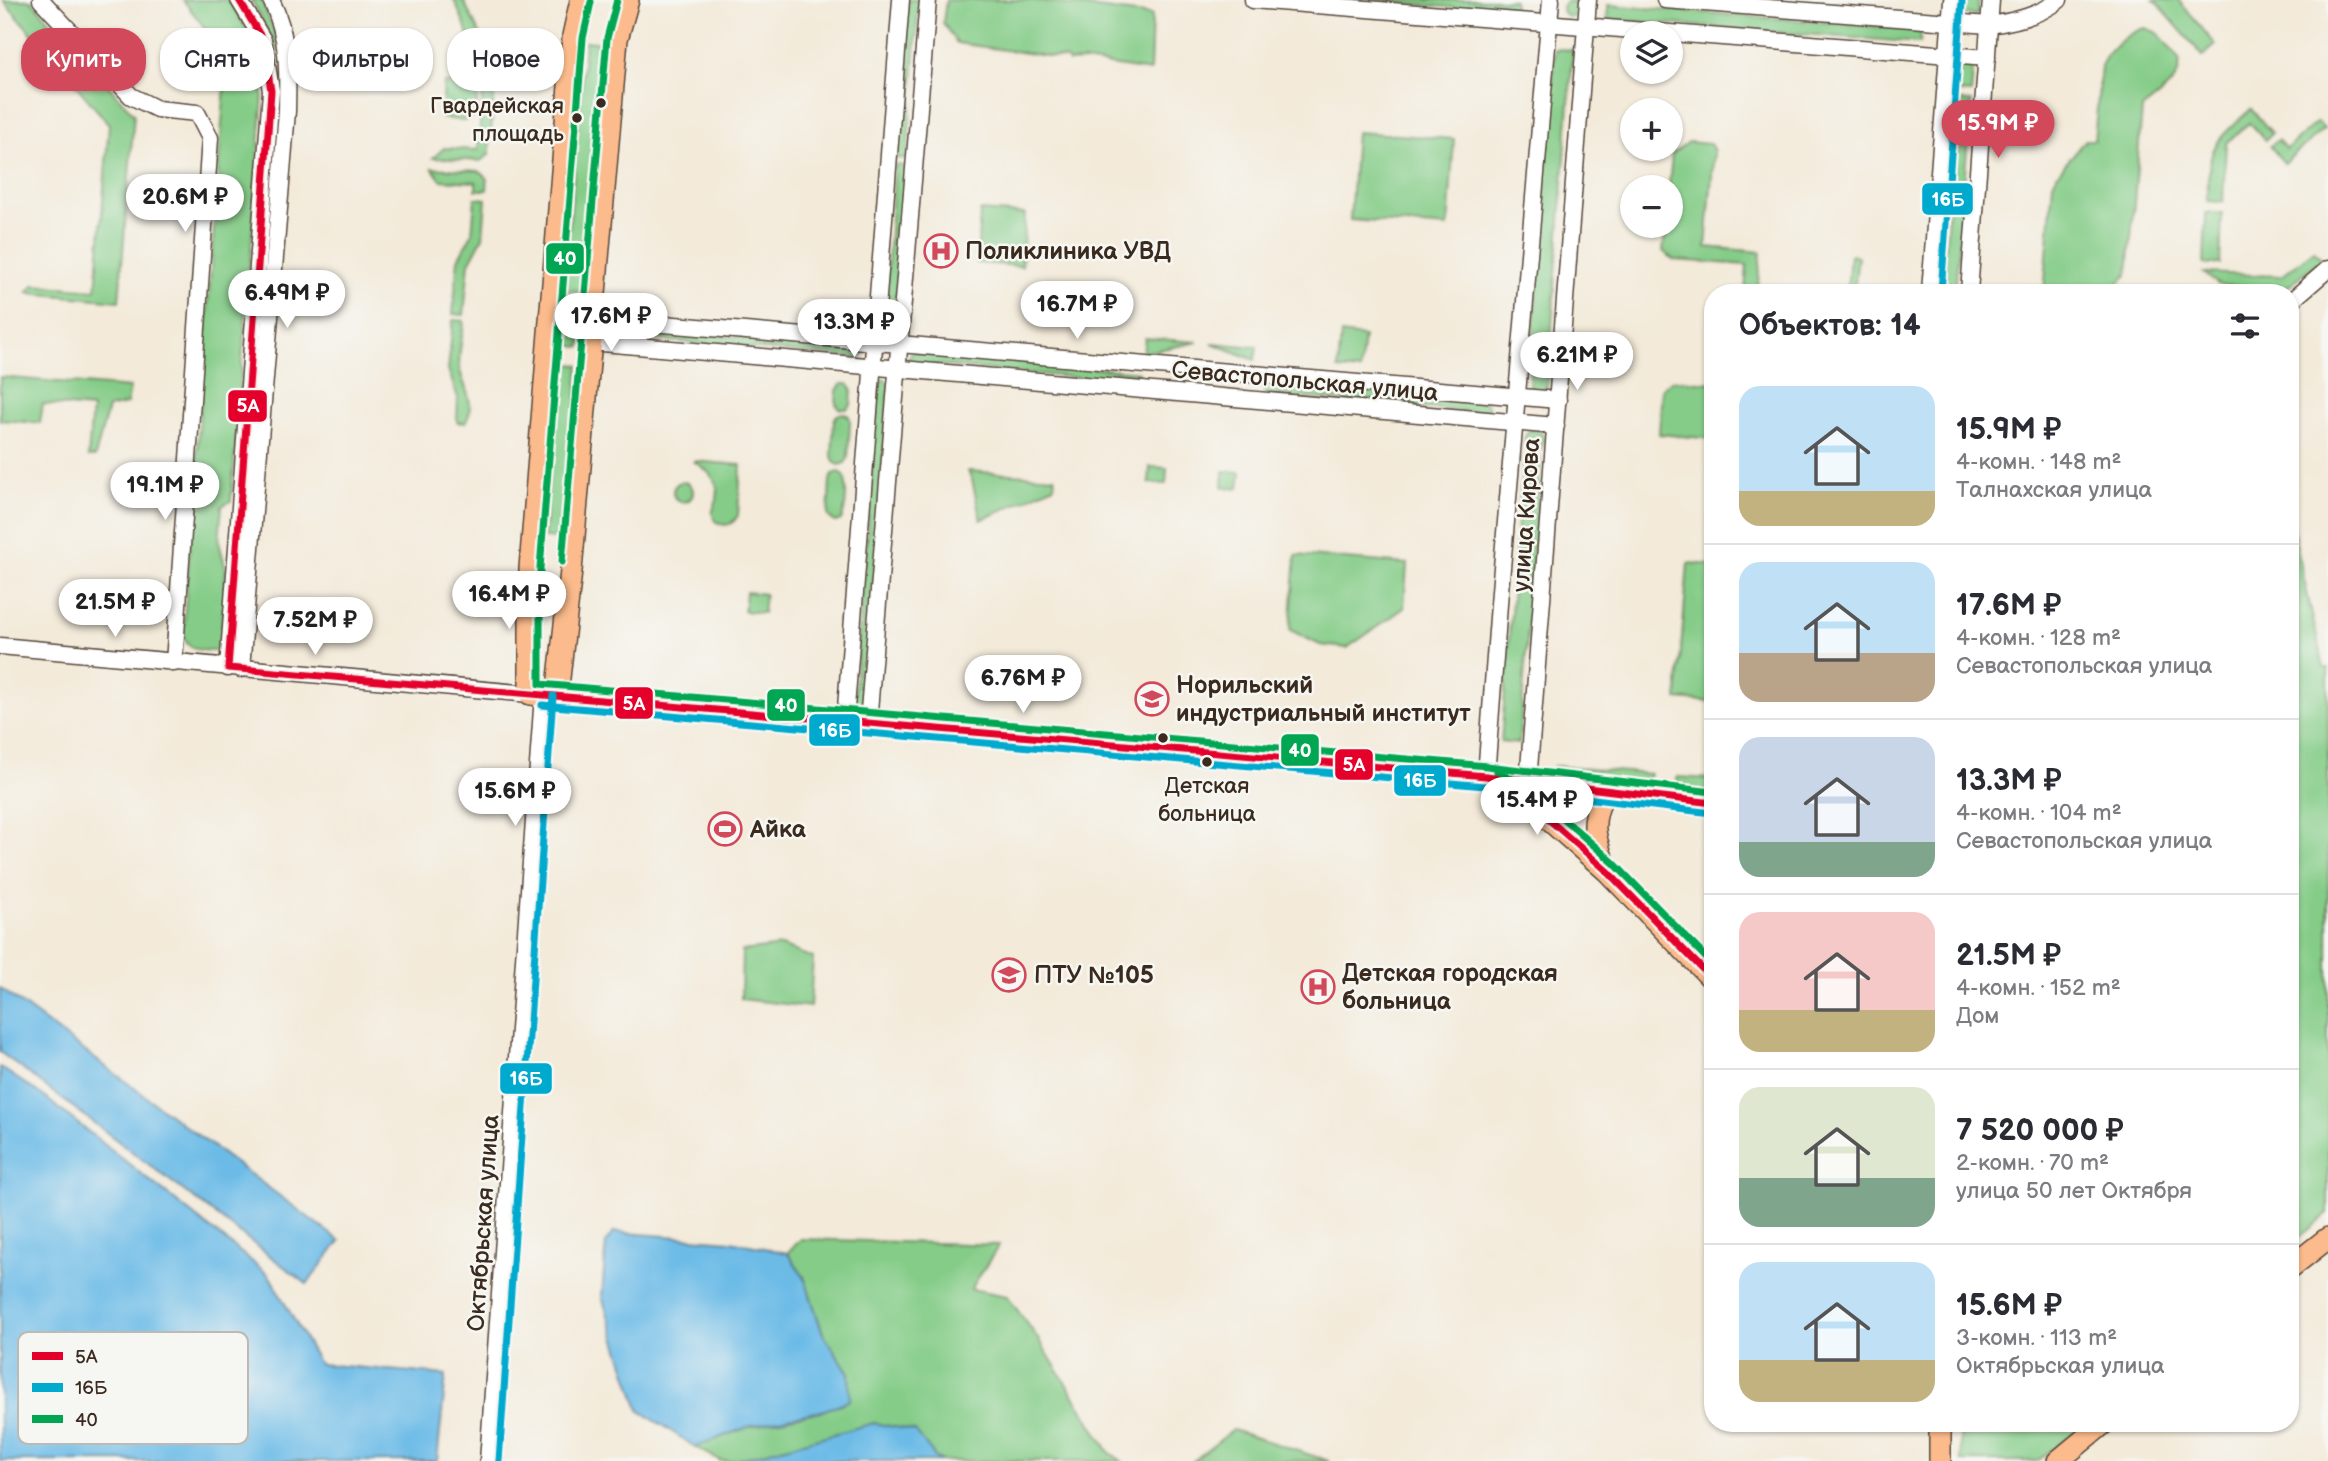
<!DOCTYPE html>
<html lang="ru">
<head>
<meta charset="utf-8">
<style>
	body { margin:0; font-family:"Balsamiq Sans",sans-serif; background:#f2f2f3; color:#2b2b33; height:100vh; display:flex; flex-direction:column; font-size:26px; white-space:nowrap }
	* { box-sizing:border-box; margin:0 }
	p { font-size:23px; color:#7c7c81 }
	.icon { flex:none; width:38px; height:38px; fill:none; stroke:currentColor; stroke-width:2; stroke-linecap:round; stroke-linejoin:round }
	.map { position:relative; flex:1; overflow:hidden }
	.side { position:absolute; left:1704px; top:284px; width:595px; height:1148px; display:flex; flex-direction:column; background:#fff; border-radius:28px; box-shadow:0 2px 5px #0004 }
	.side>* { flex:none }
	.top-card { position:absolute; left:21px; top:28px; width:665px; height:63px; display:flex; gap:14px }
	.tools { position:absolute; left:1620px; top:21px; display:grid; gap:14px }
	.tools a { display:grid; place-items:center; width:63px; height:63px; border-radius:50%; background:#fff; box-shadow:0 2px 5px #0004; font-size:35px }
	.price { position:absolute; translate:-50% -60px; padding:0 16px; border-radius:24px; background:#fff; color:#222; font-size:23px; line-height:46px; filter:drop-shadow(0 2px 4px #0008) }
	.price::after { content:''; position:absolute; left:50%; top:42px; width:21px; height:16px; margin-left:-10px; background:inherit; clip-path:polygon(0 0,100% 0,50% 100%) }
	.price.current { background:#d1495b; color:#fff }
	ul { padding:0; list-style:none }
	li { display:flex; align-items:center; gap:21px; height:175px; padding:0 35px }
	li+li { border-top:2px solid #e1e1e2 }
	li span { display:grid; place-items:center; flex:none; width:196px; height:140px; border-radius:21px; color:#555 }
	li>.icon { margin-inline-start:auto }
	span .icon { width:84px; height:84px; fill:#fffc; stroke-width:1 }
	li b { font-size:30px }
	h2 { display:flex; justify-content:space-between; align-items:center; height:84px; padding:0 35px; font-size:30px }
	.pill { padding:0 24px; border-radius:28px; background:#fff; box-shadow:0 2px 5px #0004; font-size:24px; line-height:63px }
	.pill.current { background:#d1495b; color:#fff }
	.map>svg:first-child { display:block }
	.green { fill:#84cc87; stroke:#607b52; stroke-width:2 }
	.water { fill:#6cbbe7; stroke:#547282; stroke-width:2 }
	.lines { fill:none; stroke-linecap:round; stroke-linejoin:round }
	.minor-casing { stroke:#57473a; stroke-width:19 }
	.major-casing { stroke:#57473a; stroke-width:24 }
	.minor { stroke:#fff; stroke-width:16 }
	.major { stroke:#fbbb8c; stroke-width:21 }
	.bus-1-casing { stroke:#f6f6f2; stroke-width:12 }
	.bus-2-casing { stroke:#f6f6f2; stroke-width:12 }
	.bus-3-casing { stroke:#f6f6f2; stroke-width:12 }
	.bus-1 { stroke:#e4002b; stroke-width:7 }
	.bus-2 { stroke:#00a9ce; stroke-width:7 }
	.bus-3 { stroke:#00a651; stroke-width:7 }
	.bus-dot { fill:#3b2a1e; stroke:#f6f6f2; stroke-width:2.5 }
	.labels { text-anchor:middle; stroke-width:5; stroke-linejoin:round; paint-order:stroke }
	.bus-label { font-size:22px; fill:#3b2a1e; stroke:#f6f6f2; text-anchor:end }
	.poi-label { font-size:24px; font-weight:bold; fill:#3b2a1e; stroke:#f6f6f2; text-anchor:start }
	.street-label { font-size:24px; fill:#3b2a1e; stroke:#f6f6f2 }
	.key { fill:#f6f6f2; stroke:#beb9b2; stroke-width:2 }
	.key-label { font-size:19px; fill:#3b2a1e }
	.line-badge { stroke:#f6f6f2; stroke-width:2.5 }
	.badge-label { font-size:19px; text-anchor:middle; font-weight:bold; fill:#fff }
</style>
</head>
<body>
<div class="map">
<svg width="2328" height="1461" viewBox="0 0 2328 1461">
	<rect width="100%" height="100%" fill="#f6f6f2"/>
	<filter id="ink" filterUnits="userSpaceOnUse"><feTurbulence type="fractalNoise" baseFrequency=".0143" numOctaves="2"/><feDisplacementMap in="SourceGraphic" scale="14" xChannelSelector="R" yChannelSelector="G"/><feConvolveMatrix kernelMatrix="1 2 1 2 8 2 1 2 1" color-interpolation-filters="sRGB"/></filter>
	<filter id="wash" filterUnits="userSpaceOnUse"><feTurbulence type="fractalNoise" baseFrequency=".00686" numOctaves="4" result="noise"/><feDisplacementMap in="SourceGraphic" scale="28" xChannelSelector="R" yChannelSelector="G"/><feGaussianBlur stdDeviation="1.57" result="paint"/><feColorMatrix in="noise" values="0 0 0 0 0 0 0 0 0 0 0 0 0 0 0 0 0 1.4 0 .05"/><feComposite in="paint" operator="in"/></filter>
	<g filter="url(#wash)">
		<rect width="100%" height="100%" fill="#f3ead9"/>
		<g class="green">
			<path d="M3,0H31L134,114L119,301L27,293L34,285L96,290L109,124Z"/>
			<path d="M183,0H227C251,29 262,58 263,95L231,501L222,506L219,542L226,569L220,651C204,650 189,653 183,636L226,70L219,46Z"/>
			<path d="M251,0H261L276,36L279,93C274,53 274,35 251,0Z"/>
			<path d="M454,0H463L482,38L483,48H471L465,25Z"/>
			<path d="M908,0H919L907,159L896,158Z"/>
			<path d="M946,0H1033L1152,15L1150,71L1084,61L1069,62L1067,59L957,43L943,23Z"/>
			<path d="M1355,0H1514V12Z"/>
			<path d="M1965,0H1979L1977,15L1964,14Z"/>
			<path d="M2154,0H2178L2216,45L2203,56Z"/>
			<circle cx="1570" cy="9" r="8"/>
			<path d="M1608,5L1921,30L1920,43L1607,19Z"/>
			<path d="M2145,28L2158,33L2179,59C2184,82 2157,96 2142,109L2128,274L2109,292H2044L2053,183L2058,173L2085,140H2094L2101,66C2108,50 2128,32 2145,28Z"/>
			<path d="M585,41L606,43L585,292L564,290Z"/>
			<path d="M1555,49L1573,50L1550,352L1532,350Z"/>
			<path d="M1967,66L1973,71L1971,93L1958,92L1960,69Z"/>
			<path d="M483,80L491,87L494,96L489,155L480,161L433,158L444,148L478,150L483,90L472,84V81Z"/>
			<path d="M444,83H461L478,90L476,115L464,121L442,118Z"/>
			<path d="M1957,100L1971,102L1955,292H1942Z"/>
			<path d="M2251,109L2272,133L2265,140L2249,123L2226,143L2223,202L2207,201C2209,147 2210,145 2251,109Z"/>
			<path d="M2317,122L2324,129L2284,163L2270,146L2278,140L2286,149Z"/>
			<path d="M1356,132L1454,139L1448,227L1350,220Z"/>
			<path d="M1689,142L1710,144L1714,151L1706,247L1761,252L1757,292H1745L1747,265L1674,260L1663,251L1666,226H1671V187H1669L1672,154Z"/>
			<path d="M895,165L906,166L894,327L888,331L883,328Z"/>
			<path d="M432,168L479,171C488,176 488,181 487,190H476V182L441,180Z"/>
			<path d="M475,198L486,199L483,237L469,263L464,315L453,314L458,259L472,234Z"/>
			<path d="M980,211L1025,214L1022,266L977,263Z"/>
			<path d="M2206,213H2222L2220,264H2204Z"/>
			<path d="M2314,250L2322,259L2286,288L2219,285L2204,273L2281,276Z"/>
			<path d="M1850,255L1858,256L1854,292H1847Z"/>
			<path d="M563,307L584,309L581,347L560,345Z"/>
			<path d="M453,320L464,321C463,336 457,356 460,370C464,388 477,405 465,423L457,422L458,398L448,370Z"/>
			<path d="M624,328L860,347L864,353L860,358L627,337L623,334Z"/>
			<path d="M1341,334L1364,337L1360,371L1338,369Z"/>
			<path d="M1145,338L1198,342L1143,353Z"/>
			<path d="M1212,343L1257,347L1255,360Z"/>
			<path d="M912,352L1139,372L1138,383L913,363L908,358Z"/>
			<path d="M1531,360L1549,361L1547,386L1543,391H1533L1529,385Z"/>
			<path d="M558,363L579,365L565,539L544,538Z"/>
			<path d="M0,377L130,388L127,404L108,408L95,457H88L92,408L43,404L40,423L0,420Z"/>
			<path d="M884,379L889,383L863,700L860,702L854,701L879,383Z"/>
			<path d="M1672,380L1713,383V439L1659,434L1662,388Z"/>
			<path d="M1265,383L1486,402L1489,408L1485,413L1264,394Z"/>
			<path d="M842,384H848L852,389L851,405L847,409H840L836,404L837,390Z"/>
			<path d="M843,413L849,416L850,422L848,458L845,463L839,465L834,462L832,456L834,420L837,415Z"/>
			<path d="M1529,430L1541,432L1543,437L1542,449L1524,448L1525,436Z"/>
			<path d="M1523,457L1541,458L1519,744L1501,742Z"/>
			<path d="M693,461L741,465L738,515C733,525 725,528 715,521C710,512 714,509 717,499C721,481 707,469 693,461Z"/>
			<path d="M1150,467L1167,468L1166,484L1149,483Z"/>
			<path d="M968,471L1055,477L1054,486L981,520L972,480Z"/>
			<path d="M1224,471L1241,472L1239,488L1223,487Z"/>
			<path d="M839,472L844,475C848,487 846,509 841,520L835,522L828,516L830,480L833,474Z"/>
			<circle cx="683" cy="492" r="10"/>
			<path d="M2291,522L2324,668H2328V1214L2291,1244Z"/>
			<path d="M1296,555L1407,564L1404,608L1347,648L1320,645L1290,630Z"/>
			<path d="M1688,563L1713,565V702L1677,699Z"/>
			<path d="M746,592L765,594L763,613L744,611Z"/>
			<path d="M1554,766L1650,774L1649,786L1562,779L1554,772Z"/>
			<path d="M1677,777L1713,779V791L1676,788Z"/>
			<path d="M781,946L813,958L810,1007L741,999L742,951Z"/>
			<path d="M801,1239L999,1245L971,1289L1007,1296L1037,1337L1109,1452L1122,1461H721L695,1447L748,1427L825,1410L849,1373L823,1334L804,1277L787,1253Z"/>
			<path d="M1960,1423H2087L2037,1461H1961Z"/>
			<path d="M1233,1430L1329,1461H1193Z"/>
		</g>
		<g class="water">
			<path d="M0,988L340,1241L307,1284L0,1052Z"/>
			<path d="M0,1067L42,1095L269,1275L319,1364L446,1375L437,1461H0Z"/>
			<path d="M614,1232L731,1241L787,1253L804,1277L823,1334L849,1373L850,1400L825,1410L748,1427L695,1447L639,1410L602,1297L606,1242Z"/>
			<path d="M874,1423L915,1431L936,1458L942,1461H733Z"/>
		</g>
	</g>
	<g filter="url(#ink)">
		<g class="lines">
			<defs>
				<g id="minor">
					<path d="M41,0L131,96L157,109L197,113L210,138L174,663"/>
					<path d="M1253,0L1987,58"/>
					<path d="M1665,0L1989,25C2012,22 2041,15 2059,0"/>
					<path d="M1930,292L1952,0"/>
					<path d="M1969,292L1991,0"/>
					<path d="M2291,301L2328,269"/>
					<path d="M593,318L1558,400"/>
					<path d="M591,342L1556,426"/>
					<path d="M0,646L530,694"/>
					<path d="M228,668L271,91L263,40L239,0"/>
					<path d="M241,669L287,111C288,72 289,36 271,0"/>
					<path d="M845,721L901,0"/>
					<path d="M868,723L928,0"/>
					<path d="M1486,776L1500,591L1551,0"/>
					<path d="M1528,782L1588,0"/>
					<path d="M488,1461L543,695"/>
				</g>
				<g id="major">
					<path d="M581,0L573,36L530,568V694L1486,776L1713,803"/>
					<path d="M557,696L571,571L617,39L628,0"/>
					<path d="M1497,782L1521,795L1607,871L1713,980"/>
					<path d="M1605,792C1588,823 1595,838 1606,869"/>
					<path d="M2291,1267L2328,1238"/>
					<path d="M1940,1423V1461"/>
					<path d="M2058,1461L2104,1423"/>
				</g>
			</defs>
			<use href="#minor" class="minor-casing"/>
			<use href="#major" class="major-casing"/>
			<use href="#minor" class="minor"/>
			<use href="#major" class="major"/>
			<defs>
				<g id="bus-1">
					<path d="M239,0L263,40L271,91L228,668L1486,776L1713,803"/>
					<path d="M1493,780L1521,795L1607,871L1713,980"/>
				</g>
				<g id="bus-2">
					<path d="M1941,292L1962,1"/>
					<path d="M542,705L1485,786L1712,813"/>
					<path d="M499,1461L553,696"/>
				</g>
				<g id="bus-3">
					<path d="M591,2L583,38L540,568V684L1487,766L1713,792"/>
					<path d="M562,562L607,38L617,0"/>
					<path d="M1497,771L1527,787L1614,863L1713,965"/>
				</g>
			</defs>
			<use href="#bus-1" class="bus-1-casing"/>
			<use href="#bus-2" class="bus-2-casing"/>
			<use href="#bus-3" class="bus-3-casing"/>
			<use href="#bus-1" class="bus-1"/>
			<use href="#bus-2" class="bus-2"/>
			<use href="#bus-3" class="bus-3"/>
		</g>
	</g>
	<defs>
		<symbol id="hospital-ring" viewBox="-11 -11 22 22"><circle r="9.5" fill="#f6f6f2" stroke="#d1495b" stroke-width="1.5"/><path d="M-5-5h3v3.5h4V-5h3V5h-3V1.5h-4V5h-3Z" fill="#d1495b"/></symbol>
		<symbol id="university-ring" viewBox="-11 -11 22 22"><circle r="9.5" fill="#f6f6f2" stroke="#d1495b" stroke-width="1.5"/><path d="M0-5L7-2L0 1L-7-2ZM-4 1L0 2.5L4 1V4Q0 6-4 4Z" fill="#d1495b"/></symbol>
		<symbol id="stadium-ring" viewBox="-11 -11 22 22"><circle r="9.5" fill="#f6f6f2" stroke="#d1495b" stroke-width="1.5"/><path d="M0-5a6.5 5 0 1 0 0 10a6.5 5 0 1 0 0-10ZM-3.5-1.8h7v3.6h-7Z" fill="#d1495b"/></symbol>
	</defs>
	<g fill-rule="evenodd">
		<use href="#hospital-ring" x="922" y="232" width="38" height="38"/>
		<use href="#university-ring" x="1133" y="680" width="38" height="38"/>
		<use href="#stadium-ring" x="706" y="810" width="38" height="38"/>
		<use href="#university-ring" x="990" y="956" width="38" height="38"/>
		<use href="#hospital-ring" x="1299" y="968" width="38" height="38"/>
	</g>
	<g class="bus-dot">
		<circle cx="601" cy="103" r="6"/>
		<circle cx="577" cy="118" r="6"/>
		<circle cx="1163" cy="738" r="6"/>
		<circle cx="1207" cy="762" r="6"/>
	</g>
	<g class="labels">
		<g class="bus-label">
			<text x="564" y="113">Гвардейская<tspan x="564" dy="28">площадь</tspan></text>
			<text x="1207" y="793" text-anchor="middle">Детская<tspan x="1207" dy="28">больница</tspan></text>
		</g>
		<g class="poi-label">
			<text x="965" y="259">Поликлиника УВД</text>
			<text x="1176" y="693">Норильский<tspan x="1176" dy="28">индустриальный институт</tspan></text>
			<text x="750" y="837">Айка</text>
			<text x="1342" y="981">Детская городская<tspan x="1342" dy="28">больница</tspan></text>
			<text x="1034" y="983">ПТУ №105</text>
		</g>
		<g class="street-label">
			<text transform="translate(1305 381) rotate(5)" y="8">Севастопольская улица</text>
			<text transform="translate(1526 515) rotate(-86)" y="8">улица Кирова</text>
			<text transform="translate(483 1223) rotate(-86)" y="8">Октябрьская улица</text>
		</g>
	</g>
	<rect x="18" y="1332" width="230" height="112" rx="10" class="key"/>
	<rect x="32" y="1352" width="31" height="8" fill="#e4002b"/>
	<rect x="32" y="1383" width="31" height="9" fill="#00a9ce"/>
	<rect x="32" y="1415" width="31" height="8" fill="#00a651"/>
	<g class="key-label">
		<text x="75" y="1363">5А</text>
		<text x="75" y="1394">16Б</text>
		<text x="75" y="1426">40</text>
	</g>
	<g class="line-badge">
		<rect x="1921" y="182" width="53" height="34" rx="7" fill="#00a9ce"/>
		<rect x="545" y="242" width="40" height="33" rx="7" fill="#00a651"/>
		<rect x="227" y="389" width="41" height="34" rx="7" fill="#e4002b"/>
		<rect x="614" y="686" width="40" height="34" rx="7" fill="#e4002b"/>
		<rect x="766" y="688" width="40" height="34" rx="7" fill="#00a651"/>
		<rect x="808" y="713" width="53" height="34" rx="7" fill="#00a9ce"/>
		<rect x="1280" y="733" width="40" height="34" rx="7" fill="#00a651"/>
		<rect x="1334" y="748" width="40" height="33" rx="7" fill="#e4002b"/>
		<rect x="1393" y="764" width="54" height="33" rx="7" fill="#00a9ce"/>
		<rect x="499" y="1062" width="54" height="33" rx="7" fill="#00a9ce"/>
	</g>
	<g class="badge-label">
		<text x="1948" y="206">16Б</text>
		<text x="565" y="265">40</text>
		<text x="248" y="412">5А</text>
		<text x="634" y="710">5А</text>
		<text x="786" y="712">40</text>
		<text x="835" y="737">16Б</text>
		<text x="1300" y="757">40</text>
		<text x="1354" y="771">5А</text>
		<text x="1420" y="787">16Б</text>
		<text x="526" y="1085">16Б</text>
	</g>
</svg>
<div class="tools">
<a><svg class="icon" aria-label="layers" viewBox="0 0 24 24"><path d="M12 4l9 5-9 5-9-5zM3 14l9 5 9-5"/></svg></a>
<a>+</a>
<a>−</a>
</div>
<b class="price current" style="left:1998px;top:160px">15.9M ₽</b>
<b class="price" style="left:185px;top:234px">20.6M ₽</b>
<b class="price" style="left:287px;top:330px">6.49M ₽</b>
<b class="price" style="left:1077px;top:341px">16.7M ₽</b>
<b class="price" style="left:611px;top:353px">17.6M ₽</b>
<b class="price" style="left:854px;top:359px">13.3M ₽</b>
<b class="price" style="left:1577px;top:392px">6.21M ₽</b>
<b class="price" style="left:165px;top:522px">19.1M ₽</b>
<b class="price" style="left:509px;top:631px">16.4M ₽</b>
<b class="price" style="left:115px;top:639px">21.5M ₽</b>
<b class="price" style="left:315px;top:657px">7.52M ₽</b>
<b class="price" style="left:1023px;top:715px">6.76M ₽</b>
<b class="price" style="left:515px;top:828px">15.6M ₽</b>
<b class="price" style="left:1537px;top:837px">15.4M ₽</b>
<div class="top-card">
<a class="pill current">Купить</a>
<a class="pill">Снять</a>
<a class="pill">Фильтры</a>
<a class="pill">Новое</a>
</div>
<section class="side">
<h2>Объектов: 14<svg class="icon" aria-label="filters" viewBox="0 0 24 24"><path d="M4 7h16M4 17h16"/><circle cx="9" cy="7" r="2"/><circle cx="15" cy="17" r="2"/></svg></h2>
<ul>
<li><span style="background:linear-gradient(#bfe0f5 75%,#c2b280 0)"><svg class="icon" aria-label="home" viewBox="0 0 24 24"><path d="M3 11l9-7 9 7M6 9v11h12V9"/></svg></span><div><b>15.9M ₽</b><p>4-комн. · 148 m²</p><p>Талнахская улица</p></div></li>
<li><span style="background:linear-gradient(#bfe0f5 65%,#b9a48a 0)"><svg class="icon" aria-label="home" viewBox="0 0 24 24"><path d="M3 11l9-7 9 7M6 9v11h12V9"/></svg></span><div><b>17.6M ₽</b><p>4-комн. · 128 m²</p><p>Севастопольская улица</p></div></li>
<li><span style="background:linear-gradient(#c9d6e8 75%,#7fa58c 0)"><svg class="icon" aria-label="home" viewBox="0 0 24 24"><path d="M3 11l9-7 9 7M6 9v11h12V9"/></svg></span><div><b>13.3M ₽</b><p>4-комн. · 104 m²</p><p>Севастопольская улица</p></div></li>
<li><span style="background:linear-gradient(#f6c9c9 70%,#c2b280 0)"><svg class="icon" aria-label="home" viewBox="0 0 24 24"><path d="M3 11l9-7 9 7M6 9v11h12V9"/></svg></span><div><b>21.5M ₽</b><p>4-комн. · 152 m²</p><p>Дом</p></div></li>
<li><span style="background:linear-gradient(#dfe7d0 65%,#7fa58c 0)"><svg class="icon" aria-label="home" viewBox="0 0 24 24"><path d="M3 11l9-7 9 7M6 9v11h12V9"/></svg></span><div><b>7 520 000 ₽</b><p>2-комн. · 70 m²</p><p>улица 50 лет Октября</p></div></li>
<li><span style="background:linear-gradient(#bfe0f5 70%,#c2b280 0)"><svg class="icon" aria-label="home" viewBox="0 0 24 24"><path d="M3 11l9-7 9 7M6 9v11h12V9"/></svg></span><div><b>15.6M ₽</b><p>3-комн. · 113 m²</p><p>Октябрьская улица</p></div></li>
</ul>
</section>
</div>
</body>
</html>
